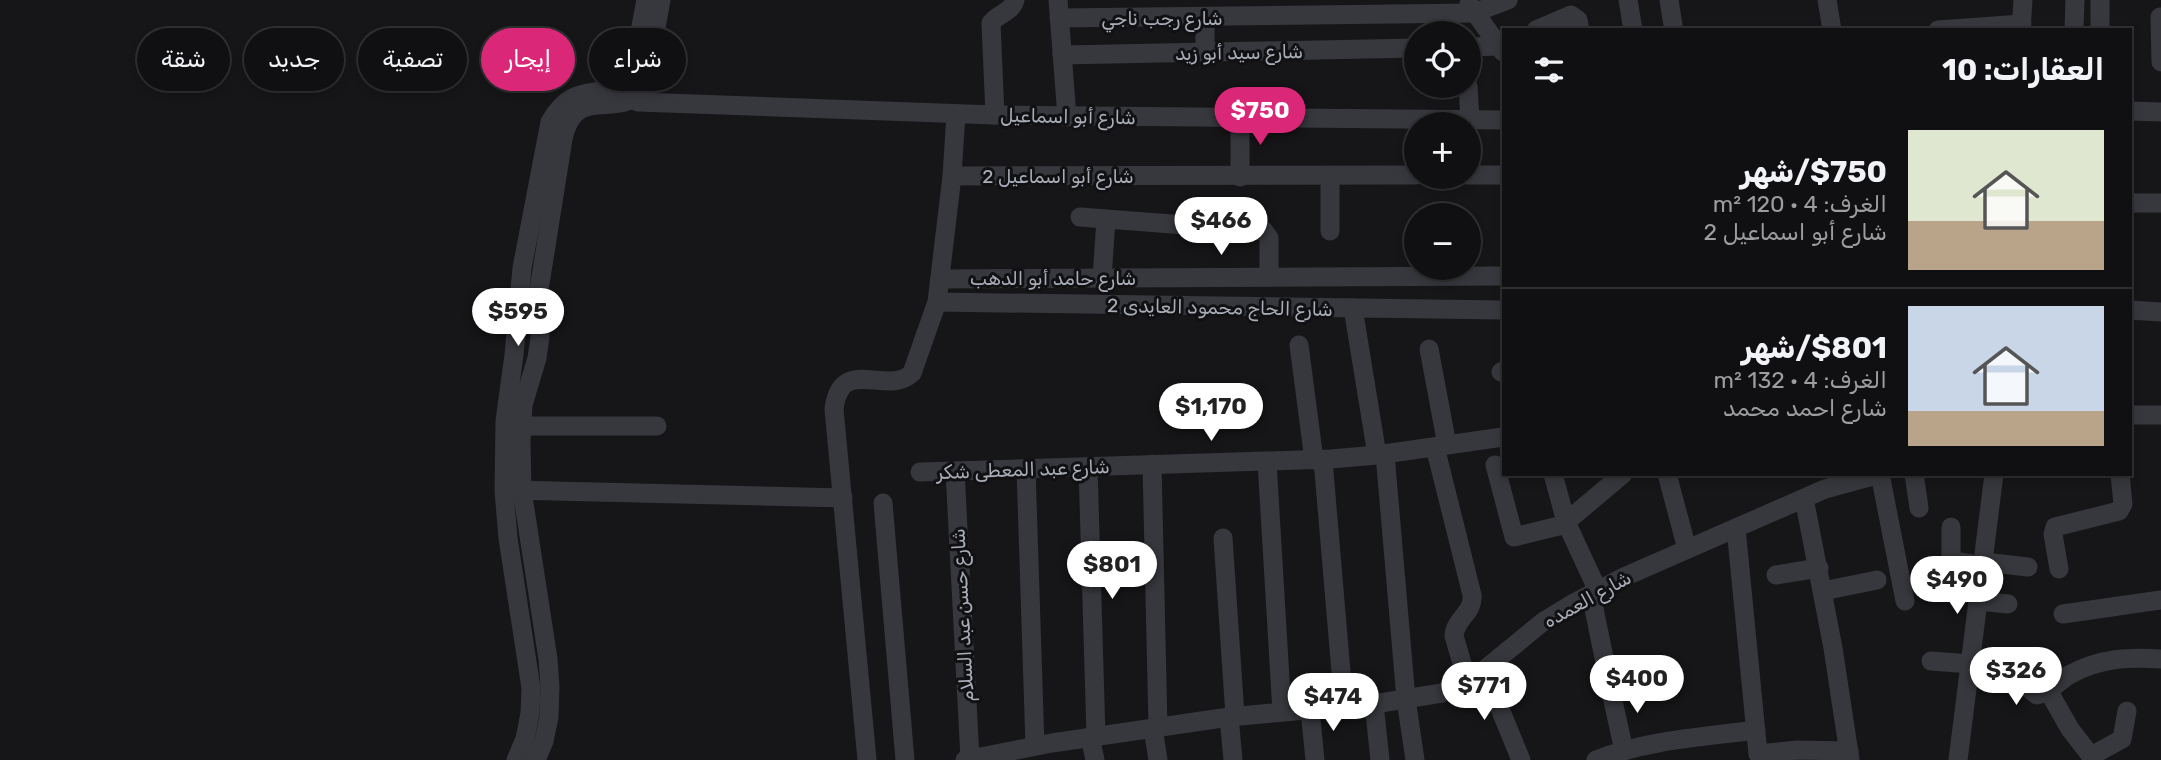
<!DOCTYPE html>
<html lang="ar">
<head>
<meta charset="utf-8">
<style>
	body { margin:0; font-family:Rubik,Cairo,sans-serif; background:#19191b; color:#f1f3f6; direction:rtl; height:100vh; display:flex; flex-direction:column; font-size:26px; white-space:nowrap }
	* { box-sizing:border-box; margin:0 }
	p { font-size:23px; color:#9c9d9f }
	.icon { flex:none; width:38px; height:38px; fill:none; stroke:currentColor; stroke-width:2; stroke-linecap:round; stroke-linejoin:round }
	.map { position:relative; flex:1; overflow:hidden; direction:ltr }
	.sheet { position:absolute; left:1502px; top:28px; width:630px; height:448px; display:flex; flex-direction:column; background:#101012; border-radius:0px; box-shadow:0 4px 10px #0003,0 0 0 2px #303032; direction:rtl }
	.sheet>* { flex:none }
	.top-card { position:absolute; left:21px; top:28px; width:665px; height:63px; direction:rtl; display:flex; gap:14px }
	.tools { position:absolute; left:1404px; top:21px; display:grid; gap:14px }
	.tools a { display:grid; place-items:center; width:77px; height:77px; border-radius:50%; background:#101012; box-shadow:0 4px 10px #0003,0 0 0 2px #303032; font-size:35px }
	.price { position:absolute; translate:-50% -60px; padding:0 16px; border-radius:24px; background:#fff; color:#222; font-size:23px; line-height:46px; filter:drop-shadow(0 2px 4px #0008) }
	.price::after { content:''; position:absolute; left:50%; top:42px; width:21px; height:16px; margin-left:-10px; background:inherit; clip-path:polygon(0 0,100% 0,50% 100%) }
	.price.on { background:#db2777; color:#fff }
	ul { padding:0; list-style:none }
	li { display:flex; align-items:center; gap:21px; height:175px; padding:0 28px }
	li+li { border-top:2px solid #303032 }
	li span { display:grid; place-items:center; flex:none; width:196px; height:140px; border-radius:0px; color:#555 }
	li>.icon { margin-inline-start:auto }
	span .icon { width:84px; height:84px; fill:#fffc; stroke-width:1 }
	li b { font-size:30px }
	h2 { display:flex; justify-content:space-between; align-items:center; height:84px; padding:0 28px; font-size:30px }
	.chip { padding:0 24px; border-radius:32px; background:#101012; box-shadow:0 4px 10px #0003,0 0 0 2px #303032; font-size:24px; line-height:63px }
	.chip.on { background:#db2777; color:#fff }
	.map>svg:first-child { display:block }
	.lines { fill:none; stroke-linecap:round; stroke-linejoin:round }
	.minor { stroke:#37383d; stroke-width:19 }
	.labels { text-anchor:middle; stroke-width:6; stroke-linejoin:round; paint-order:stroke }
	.street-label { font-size:19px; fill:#a8adb8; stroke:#111113 }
</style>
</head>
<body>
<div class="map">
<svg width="2161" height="760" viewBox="0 0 2161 760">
	<rect width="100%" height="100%" fill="#161618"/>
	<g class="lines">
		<g class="minor">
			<path d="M1058,0L1067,117"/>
			<path d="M1628,0L1633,30"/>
			<path d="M1669,0L1673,25"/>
			<path d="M1827,0L1832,30"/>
			<path d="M2100,0V30"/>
			<path d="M1469,4L1503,52"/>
			<path d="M1205,17V52"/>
			<path d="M2160,17L2161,62"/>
			<path d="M1059,18L1474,13L1508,0"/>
			<path d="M1536,30L1571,15L1578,20L1580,30"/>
			<path d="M1938,30L2022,24"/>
			<path d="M2021,30L2023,0"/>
			<path d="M2074,30L2075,0"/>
			<path d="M1468,47L1499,46L1503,44"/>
			<path d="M1062,55L1416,48"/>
			<path d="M1468,86L1470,120"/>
			<path d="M633,100L638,102L995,115L1503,120"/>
			<path d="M2130,111L2161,112"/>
			<path d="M995,115L991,23C999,13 1011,13 1015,0"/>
			<path d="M1240,117V177"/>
			<path d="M1468,175H1503"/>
			<path d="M952,176L1416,175"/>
			<path d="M2130,203H2161"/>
			<path d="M1080,217L1264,231L1269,238V277"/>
			<path d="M1330,231V176"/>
			<path d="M1102,278L1106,219"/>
			<path d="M940,279L1503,276"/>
			<path d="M937,302L1503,310"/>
			<path d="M1353,308L1377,455"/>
			<path d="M2130,310L2161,312"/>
			<path d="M1299,345L1314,460"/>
			<path d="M1429,349L1447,445"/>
			<path d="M1501,372L1503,371"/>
			<path d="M2130,415H2161"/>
			<path d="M522,426H657"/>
			<path d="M1435,447L1472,595C1474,613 1455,618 1454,636L1467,680"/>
			<path d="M1385,454L1406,699L1415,760"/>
			<path d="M1323,460L1344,707"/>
			<path d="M1267,462L1282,712"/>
			<path d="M1152,464L1158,727"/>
			<path d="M1495,465L1514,537L1567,524"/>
			<path d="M1088,467L1096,736"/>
			<path d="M1026,469L1035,746"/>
			<path d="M955,471L970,759"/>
			<path d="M920,472L1331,459L1377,455L1503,437"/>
			<path d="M1553,474L1566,522L1598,591"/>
			<path d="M1667,474L1687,549"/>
			<path d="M1880,474L1905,601"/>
			<path d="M1914,474L1919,508"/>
			<path d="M512,490L843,498"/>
			<path d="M1804,498L1833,648L1850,760"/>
			<path d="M883,503L905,760"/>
			<path d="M1566,522L1623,474"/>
			<path d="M1951,527V556L1953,561L1984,566"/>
			<path d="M1736,528L1758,754L1797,750L1849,751"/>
			<path d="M1223,538L1235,716"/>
			<path d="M1984,562L2028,567"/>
			<path d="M2059,569L2053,534L2055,527L2119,511L2123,504L2120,474"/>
			<path d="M1776,575L1819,568"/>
			<path d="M1823,591L1877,580"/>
			<path d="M1591,594L1610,687L1670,667"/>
			<path d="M1979,601L2008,604"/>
			<path d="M2063,614L2161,600"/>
			<path d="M1931,661L1971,664"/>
			<path d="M1992,663L2008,669L2015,686L2027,687L2037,695C2052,692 2057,682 2069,675C2099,658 2128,657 2161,659"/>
			<path d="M1484,670L1521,760"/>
			<path d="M1610,687L1624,751"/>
			<path d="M2049,692L2070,729L2091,756L2122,739L2127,711"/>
			<path d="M1374,704L1380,760"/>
			<path d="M1310,710L1315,760"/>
			<path d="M1229,717L1233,760"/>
			<path d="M1153,728L1158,760"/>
			<path d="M1090,737L1095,760"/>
			<path d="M516,760L525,739L530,713L531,688L508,538L504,491L505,421L514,355L522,268L550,122C576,77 601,104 631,78L646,0"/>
			<path d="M536,760L544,741L549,717L550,687L548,659L522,490L521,443L523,405L537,358L540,337L538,296L563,139C575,81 618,123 645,88L661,0"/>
			<path d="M867,760L834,409C841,354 887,397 912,373L937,302L952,176L956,114"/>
			<path d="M965,760L1052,743L1229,717L1374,704L1442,693L1484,670L1544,621L1572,604L1624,577L1825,489L1880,474"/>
			<path d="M1596,760C1646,740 1703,737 1756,730"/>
			<path d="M1958,760L1994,474"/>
		</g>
	</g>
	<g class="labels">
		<g class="street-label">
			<text x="1162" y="25">شارع رجب ناجي</text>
			<text transform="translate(1239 52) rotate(-1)" y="7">شارع سيد أبو زيد</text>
			<text transform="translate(1068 116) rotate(1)" y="7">شارع أبو اسماعيل</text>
			<text x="1058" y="183">شارع أبو اسماعيل 2</text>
			<text x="1053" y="285">شارع حامد أبو الدهب</text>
			<text transform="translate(1220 307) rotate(1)" y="7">شارع الحاج محمود العايدى 2</text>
			<text transform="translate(1023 469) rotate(-2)" y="7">شارع عبد المعطى شكر</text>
			<text transform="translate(1587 599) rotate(-29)" y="7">شارع العمده</text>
			<text transform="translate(962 615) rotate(-93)" y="7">شارع حسن عبد السلام</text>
		</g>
	</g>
</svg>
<div class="tools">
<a><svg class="icon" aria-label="locate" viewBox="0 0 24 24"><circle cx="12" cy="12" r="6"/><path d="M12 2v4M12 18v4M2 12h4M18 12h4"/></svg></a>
<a>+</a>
<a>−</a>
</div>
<b class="price on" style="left:1260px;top:147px">$750</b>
<b class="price" style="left:1221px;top:257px">$466</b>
<b class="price" style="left:518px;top:348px">$595</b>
<b class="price" style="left:1211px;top:443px">$1,170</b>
<b class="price" style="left:1112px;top:601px">$801</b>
<b class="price" style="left:1957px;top:616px">$490</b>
<b class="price" style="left:2016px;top:707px">$326</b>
<b class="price" style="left:1637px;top:715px">$400</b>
<b class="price" style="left:1484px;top:722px">$771</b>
<b class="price" style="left:1333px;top:733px">$474</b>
<div class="top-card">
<a class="chip">شراء</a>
<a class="chip on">إيجار</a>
<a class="chip">تصفية</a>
<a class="chip">جديد</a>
<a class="chip">شقة</a>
</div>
<section class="sheet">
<h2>العقارات: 10<svg class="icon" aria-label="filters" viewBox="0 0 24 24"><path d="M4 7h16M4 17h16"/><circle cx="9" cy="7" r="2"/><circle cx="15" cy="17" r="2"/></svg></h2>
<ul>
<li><span style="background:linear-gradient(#dfe7d0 65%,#b9a48a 0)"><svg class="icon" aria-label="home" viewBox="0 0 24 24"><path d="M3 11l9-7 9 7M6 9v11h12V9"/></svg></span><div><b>$750/شهر</b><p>الغرف: 4 · 120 m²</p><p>شارع أبو اسماعيل 2</p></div></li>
<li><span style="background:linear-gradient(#c9d6e8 75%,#b9a48a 0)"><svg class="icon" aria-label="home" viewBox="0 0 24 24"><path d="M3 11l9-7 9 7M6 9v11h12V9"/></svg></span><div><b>$801/شهر</b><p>الغرف: 4 · 132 m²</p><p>شارع احمد محمد</p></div></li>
</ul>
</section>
</div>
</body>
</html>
